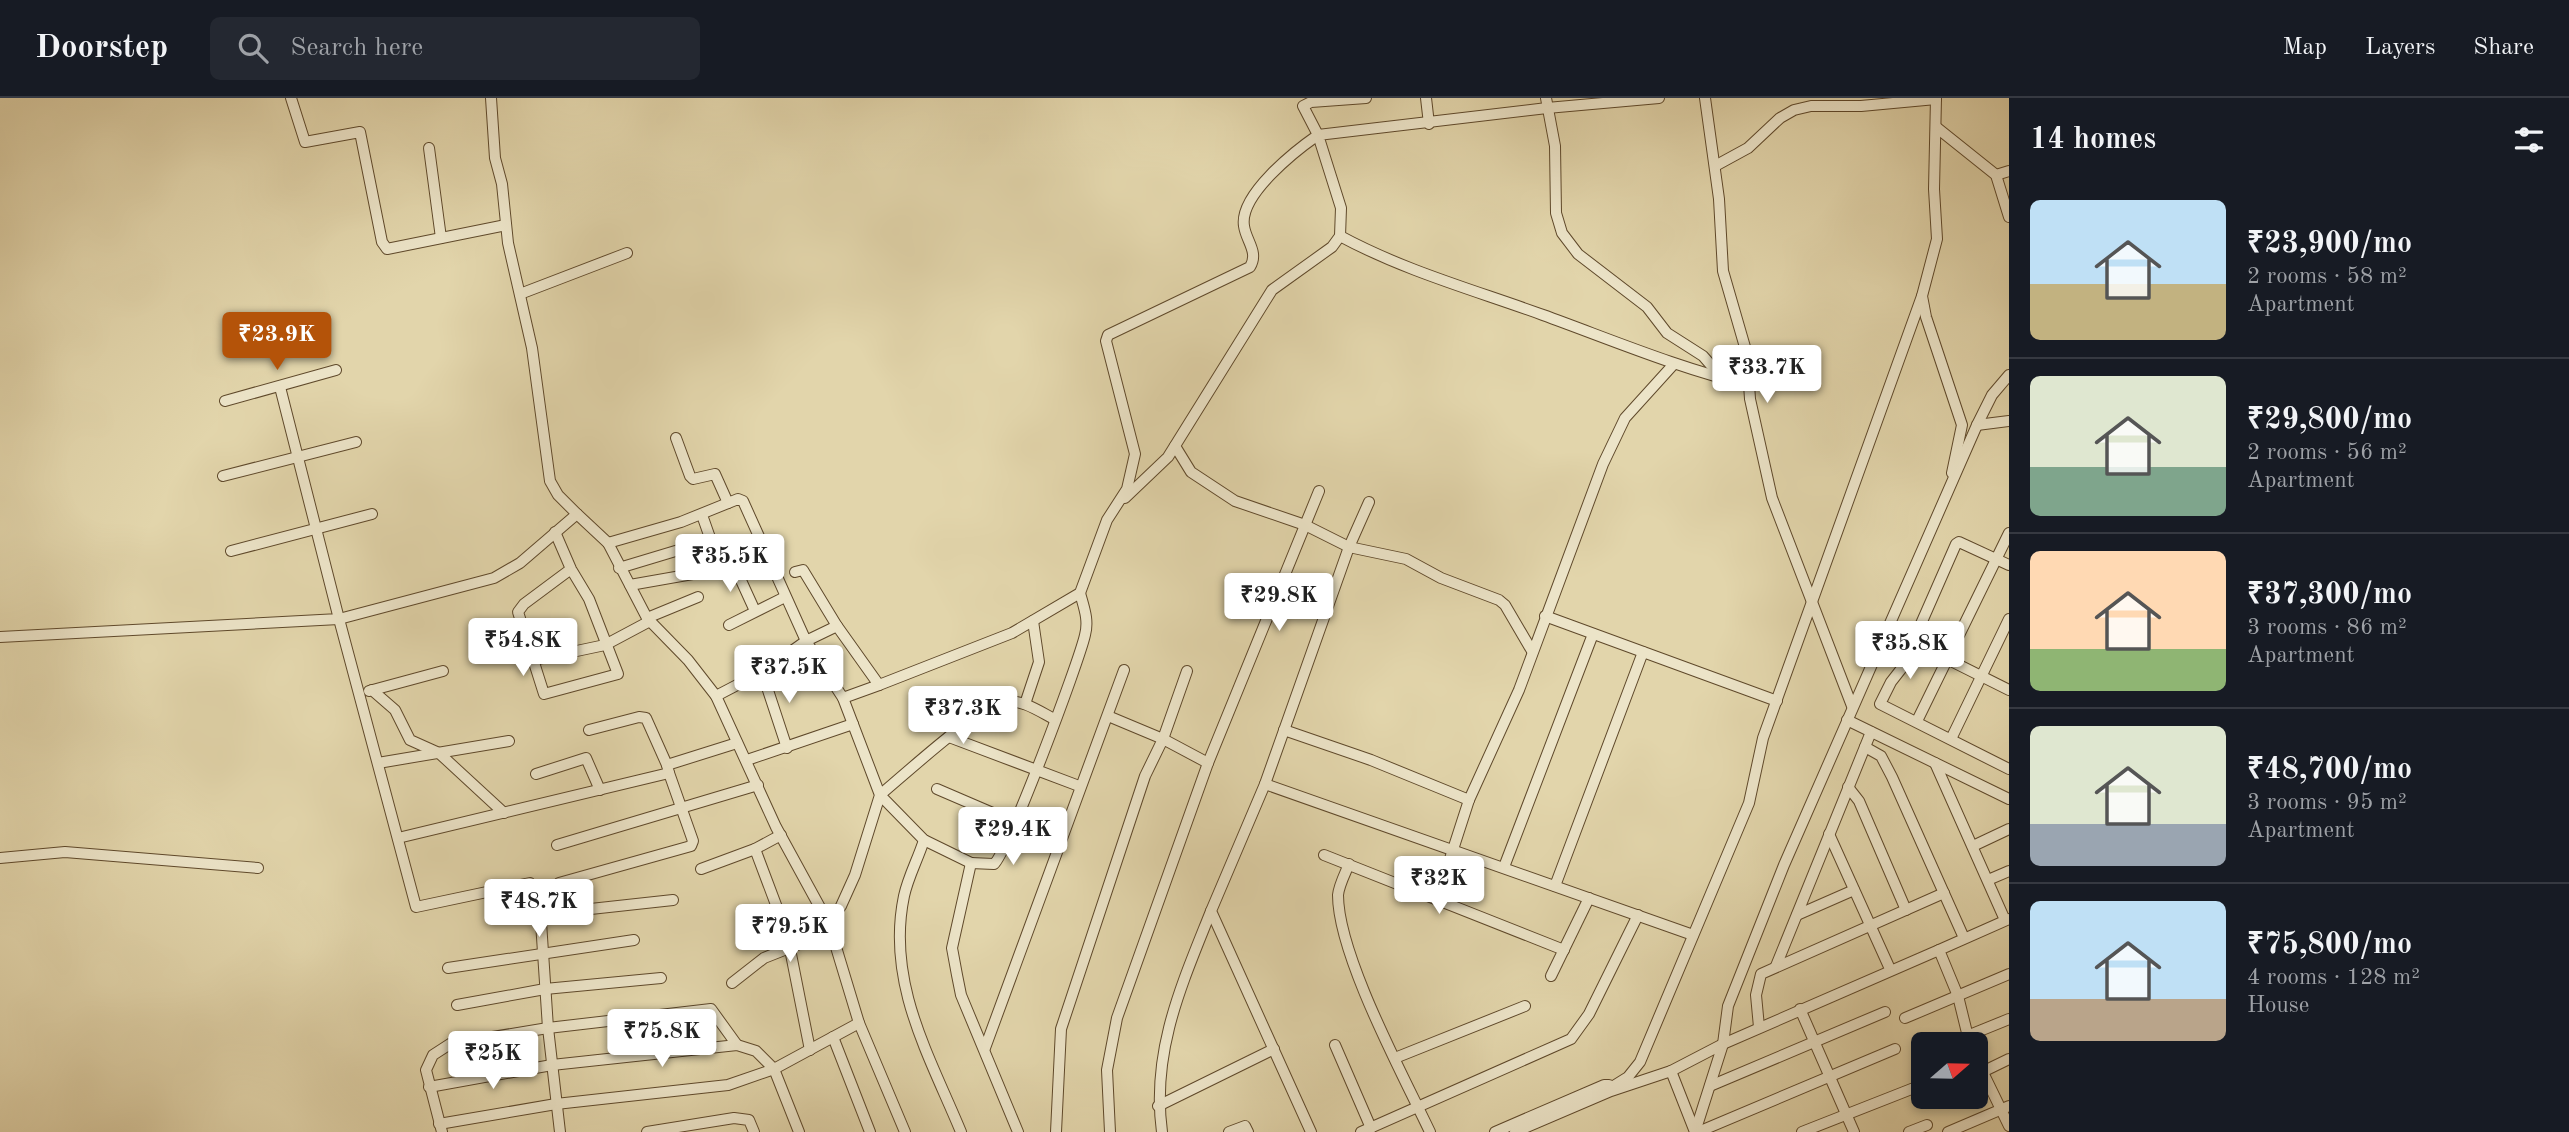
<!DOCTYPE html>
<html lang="en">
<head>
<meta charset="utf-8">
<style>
	body { margin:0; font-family:"Old Standard TT",serif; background:#242831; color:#f1f3f6; height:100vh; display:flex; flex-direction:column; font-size:26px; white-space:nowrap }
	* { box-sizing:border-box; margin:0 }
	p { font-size:23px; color:#9ea1a6 }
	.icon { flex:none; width:38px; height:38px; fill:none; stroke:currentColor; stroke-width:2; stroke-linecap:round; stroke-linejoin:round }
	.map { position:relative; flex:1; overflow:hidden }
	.details { display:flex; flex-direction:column; background:#171b24; width:560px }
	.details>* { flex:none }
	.needle { width:46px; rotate:70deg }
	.fabs { position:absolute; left:1911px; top:934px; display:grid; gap:14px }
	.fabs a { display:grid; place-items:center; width:77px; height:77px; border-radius:10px; background:#171b24; box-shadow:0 4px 10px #0003; font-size:35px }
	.price { position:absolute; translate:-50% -60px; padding:0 16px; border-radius:7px; background:#fff; color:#222; font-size:23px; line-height:46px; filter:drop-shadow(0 2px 4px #0008) }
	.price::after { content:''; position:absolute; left:50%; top:42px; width:21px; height:16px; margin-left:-10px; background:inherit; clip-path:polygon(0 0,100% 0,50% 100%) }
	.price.active { background:#b45309; color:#fff }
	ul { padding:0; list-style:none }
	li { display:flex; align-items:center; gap:21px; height:175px; padding:0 21px }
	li+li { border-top:2px solid #363941 }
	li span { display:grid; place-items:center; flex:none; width:196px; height:140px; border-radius:10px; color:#555 }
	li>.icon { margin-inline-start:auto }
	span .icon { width:84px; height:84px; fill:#fffc; stroke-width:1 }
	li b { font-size:30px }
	h2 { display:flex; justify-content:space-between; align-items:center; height:84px; padding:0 21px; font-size:30px }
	header { display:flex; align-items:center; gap:42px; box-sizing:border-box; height:98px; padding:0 35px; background:#171b24; border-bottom:2px solid #363941 }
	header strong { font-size:33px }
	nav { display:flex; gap:38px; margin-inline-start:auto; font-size:24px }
	.search { width:490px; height:63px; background:#242831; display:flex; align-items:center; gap:18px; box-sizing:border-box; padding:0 24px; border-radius:10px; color:#9ea1a6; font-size:26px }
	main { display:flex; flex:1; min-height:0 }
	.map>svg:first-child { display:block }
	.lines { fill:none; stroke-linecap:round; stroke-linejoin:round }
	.minor-casing { stroke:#5f492b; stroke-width:12 }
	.minor { stroke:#ece4c8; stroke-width:10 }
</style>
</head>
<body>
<header>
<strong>Doorstep</strong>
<div class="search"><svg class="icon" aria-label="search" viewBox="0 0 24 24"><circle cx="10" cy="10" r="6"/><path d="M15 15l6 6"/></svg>Search here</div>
<nav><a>Map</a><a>Layers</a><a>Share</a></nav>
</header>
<main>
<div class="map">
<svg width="2009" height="1034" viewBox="0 0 2009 1034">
	<rect width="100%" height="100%" fill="#e2d5ab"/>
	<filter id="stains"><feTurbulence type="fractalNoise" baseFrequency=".00286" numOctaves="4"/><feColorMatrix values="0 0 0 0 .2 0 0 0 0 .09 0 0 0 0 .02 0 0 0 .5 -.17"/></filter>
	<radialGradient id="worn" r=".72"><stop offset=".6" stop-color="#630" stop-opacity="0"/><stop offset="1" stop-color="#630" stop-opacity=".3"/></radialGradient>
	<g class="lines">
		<defs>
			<g id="minor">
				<path d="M291,0L305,44L360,34L382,144L387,151L506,127"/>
				<path d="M491,0L495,60L502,86L508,145L532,250L550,383L558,397L577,416"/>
				<path d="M1426,0L1429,26"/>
				<path d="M1546,0L1555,48L1556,115L1562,135L1578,156L1647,209L1667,235L1703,258L1723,281"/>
				<path d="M1705,0L1719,101L1723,173L1747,256L1750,301L1772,400L1852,608"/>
				<path d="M1936,0L1934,91L1937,141L1922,198L1926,219L1962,327L1952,375"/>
				<path d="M1936,29L1996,77L2009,119"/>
				<path d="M429,50L441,140"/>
				<path d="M1715,68L1748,50L1780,20L1794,12L1811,8H1861L1936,1"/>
				<path d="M1996,77L2009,73"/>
				<path d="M1340,138C1405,173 1474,192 1543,217C1612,242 1678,270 1749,287"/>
				<path d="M520,196L627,155"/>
				<path d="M225,303L336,272"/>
				<path d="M1977,327L2009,323"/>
				<path d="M676,340L690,378L693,381L715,376L728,405"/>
				<path d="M1175,348L1191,374L1235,403L1305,427L1349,449L1406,461L1441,480L1499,502L1505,507L1532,553"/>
				<path d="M223,378L356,344"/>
				<path d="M1125,400L1168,359L1272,192L1332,149L1340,138L1341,110L1318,37L1547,10L1659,0"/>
				<path d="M702,417L721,471"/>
				<path d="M555,434L571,471L589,501L618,576L544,596L518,514L524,506L571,471"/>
				<path d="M608,445L681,424L738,401L743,403L806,543L837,528L879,587L843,600"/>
				<path d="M231,453L372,416"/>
				<path d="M734,467L755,513"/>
				<path d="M2009,467L1959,444L1956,446L1913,544L2009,592"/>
				<path d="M619,470L712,442"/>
				<path d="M795,474L803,472L837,528"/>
				<path d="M630,487L721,471L766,455"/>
				<path d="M1545,518L1777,603"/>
				<path d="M647,520L698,499"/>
				<path d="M729,527L785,499"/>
				<path d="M0,539L339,521L280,289"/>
				<path d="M1920,547L1891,584L1880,606L2009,671"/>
				<path d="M534,562L605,547L650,523"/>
				<path d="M762,574L787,650"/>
				<path d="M879,587L1012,535L1080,495L1107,422L1127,391L1135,356L1106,243L1108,237L1250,169C1259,154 1246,143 1244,128C1239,97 1295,53 1318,37L1303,8L1311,4L1366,0"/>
				<path d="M372,592L395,612L410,642L439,655L504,715"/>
				<path d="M369,593L443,573"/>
				<path d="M716,598L762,574L806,543L843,600L880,697L855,777L841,808L829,826L812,841L764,860L732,885"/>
				<path d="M1025,606L1039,564L1033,523"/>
				<path d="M1108,618L1163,641L1187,573"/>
				<path d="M1847,622L2009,701"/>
				<path d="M1917,623L2009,435"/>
				<path d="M589,632L639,619L646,620L667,667"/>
				<path d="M1284,632L1371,662L1469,702"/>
				<path d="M949,639L1079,688"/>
				<path d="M1951,641L2009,521"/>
				<path d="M1865,649L1881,658L1892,679L1964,840"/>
				<path d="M747,662L853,626"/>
				<path d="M378,665L509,643"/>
				<path d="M1208,665L1319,393"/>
				<path d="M1935,665L2005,822"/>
				<path d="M536,676L586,660L600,692"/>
				<path d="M1265,686L1693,837"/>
				<path d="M1848,689L1859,703L1906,812"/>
				<path d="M937,691L1016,725"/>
				<path d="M1829,736L1890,871"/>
				<path d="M398,740L669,675L667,667L737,645"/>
				<path d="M924,742C918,761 908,779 904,798C886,884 929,957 961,1034"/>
				<path d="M557,747L758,687"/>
				<path d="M1973,748L2009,731"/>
				<path d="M755,751L787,836L810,952"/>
				<path d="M1324,757L1564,852"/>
				<path d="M0,760L65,754L258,770"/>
				<path d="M971,765L924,742L880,697C904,677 977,610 1003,604C1020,600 1039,613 1054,621"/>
				<path d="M1349,766C1345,776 1339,787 1338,797C1338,857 1403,977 1430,1034"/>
				<path d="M1504,769L1593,536"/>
				<path d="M701,771L755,751L781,737"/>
				<path d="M1988,782L2009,773"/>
				<path d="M530,785L416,809L339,521L494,480L520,465L577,416L608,445L647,520L688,562L716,598L776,729L829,826L859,925L774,971L799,1034"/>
				<path d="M559,785L691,748L693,743L669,675"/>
				<path d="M1555,788L1643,554"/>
				<path d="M1437,801L1469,702L1519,592L1603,366L1625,320L1673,267"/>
				<path d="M1797,817L1854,792"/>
				<path d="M1776,868L1871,634"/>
				<path d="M448,870L634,842"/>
				<path d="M1551,878L1589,800"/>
				<path d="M457,907L545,891L661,880"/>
				<path d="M1800,911L1854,1034"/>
				<path d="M1905,920L2009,876"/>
				<path d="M859,925L905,1034"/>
				<path d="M1759,929L1756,897L1761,876L1944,795"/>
				<path d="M833,939L870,1034"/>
				<path d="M1335,947L1371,1030"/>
				<path d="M1945,947L2009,921"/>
				<path d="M1970,947L1958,898L1939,852L2009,821"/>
				<path d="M985,950L1124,572"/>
				<path d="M1920,958L1923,957"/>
				<path d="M1395,960L1525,908"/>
				<path d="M1976,960L2009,1028"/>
				<path d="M1671,973L1695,1034"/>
				<path d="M1976,977L2009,961"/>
				<path d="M1710,988L1885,914"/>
				<path d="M429,989L552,967L737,947L756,953L774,971L728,987L556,1006L439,1026"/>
				<path d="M1612,989L1628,979L1640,964L1749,705L1763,640L1922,198"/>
				<path d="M1158,1008L1274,951"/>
				<path d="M442,1034L426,972L433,957L450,946L548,930L711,911L737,947"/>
				<path d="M560,1034L548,930L541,824L554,815L673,802"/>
				<path d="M647,1034L734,1020L749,1022L754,1034"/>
				<path d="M1018,1034L961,897L957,877L952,850L971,765L994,766C1007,756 1079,564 1085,537C1089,522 1084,510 1080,495"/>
				<path d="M1056,1034L1061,931L1145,678L1163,641L1208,665L1117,920L1107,972L1110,1034"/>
				<path d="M1162,1034C1151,953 1182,886 1211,813"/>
				<path d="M1229,1034L1245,1028L1248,1034"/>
				<path d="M1311,1034L1211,813L1265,686L1349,449L1369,404"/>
				<path d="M1361,1034L1571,941L1589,916L1638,817"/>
				<path d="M1495,1034L1604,987H1609L1612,992"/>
				<path d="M1515,1034L1611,993L1671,973L1723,946L1939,852"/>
				<path d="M1695,1034L1723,946L1728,908L1784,767L1977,327L1992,297L2009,277"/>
				<path d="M1698,1034L1895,951"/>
				<path d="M1802,1034L1914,990"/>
				<path d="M1909,1034L1927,1027"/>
				<path d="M1948,1034L2009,1008"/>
			</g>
		</defs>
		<use href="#minor" class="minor-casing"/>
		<use href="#minor" class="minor"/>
	</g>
	<rect width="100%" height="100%" filter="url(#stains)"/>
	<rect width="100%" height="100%" fill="url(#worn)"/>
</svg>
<div class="fabs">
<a><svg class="needle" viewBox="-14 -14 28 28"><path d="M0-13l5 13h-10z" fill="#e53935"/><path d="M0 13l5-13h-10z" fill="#9ea1a6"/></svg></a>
</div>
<b class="price active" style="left:277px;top:274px">₹23.9K</b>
<b class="price" style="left:1767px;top:307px">₹33.7K</b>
<b class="price" style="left:730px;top:496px">₹35.5K</b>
<b class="price" style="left:1279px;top:535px">₹29.8K</b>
<b class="price" style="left:523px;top:580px">₹54.8K</b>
<b class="price" style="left:1910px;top:583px">₹35.8K</b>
<b class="price" style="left:789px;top:607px">₹37.5K</b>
<b class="price" style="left:963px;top:648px">₹37.3K</b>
<b class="price" style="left:1013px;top:769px">₹29.4K</b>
<b class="price" style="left:1439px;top:818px">₹32K</b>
<b class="price" style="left:539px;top:841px">₹48.7K</b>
<b class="price" style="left:790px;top:866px">₹79.5K</b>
<b class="price" style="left:662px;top:971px">₹75.8K</b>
<b class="price" style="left:493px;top:993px">₹25K</b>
</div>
<section class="details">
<h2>14 homes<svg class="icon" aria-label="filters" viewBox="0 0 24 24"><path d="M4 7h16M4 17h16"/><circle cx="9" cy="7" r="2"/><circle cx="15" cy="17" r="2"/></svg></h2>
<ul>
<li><span style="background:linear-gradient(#bfe0f5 60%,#c2b280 0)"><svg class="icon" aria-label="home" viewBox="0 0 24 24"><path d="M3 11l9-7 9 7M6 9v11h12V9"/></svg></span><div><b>₹23,900/mo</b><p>2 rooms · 58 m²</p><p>Apartment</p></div></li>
<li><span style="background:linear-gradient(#dfe7d0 65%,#7fa58c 0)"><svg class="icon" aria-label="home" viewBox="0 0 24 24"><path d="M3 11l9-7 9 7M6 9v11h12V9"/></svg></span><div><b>₹29,800/mo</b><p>2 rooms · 56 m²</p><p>Apartment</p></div></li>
<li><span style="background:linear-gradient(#ffd9b3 70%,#8fb573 0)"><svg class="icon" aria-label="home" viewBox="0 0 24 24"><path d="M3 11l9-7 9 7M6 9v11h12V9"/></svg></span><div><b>₹37,300/mo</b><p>3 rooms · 86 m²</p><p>Apartment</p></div></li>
<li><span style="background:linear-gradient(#dfe7d0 70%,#9aa5b1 0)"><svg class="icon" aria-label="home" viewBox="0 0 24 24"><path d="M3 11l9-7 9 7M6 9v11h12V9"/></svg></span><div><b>₹48,700/mo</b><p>3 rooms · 95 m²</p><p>Apartment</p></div></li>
<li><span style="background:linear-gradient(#bfe0f5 70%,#b9a48a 0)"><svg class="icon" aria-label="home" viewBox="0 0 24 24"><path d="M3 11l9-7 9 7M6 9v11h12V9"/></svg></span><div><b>₹75,800/mo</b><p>4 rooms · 128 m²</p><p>House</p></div></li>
</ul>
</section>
</main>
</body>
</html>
